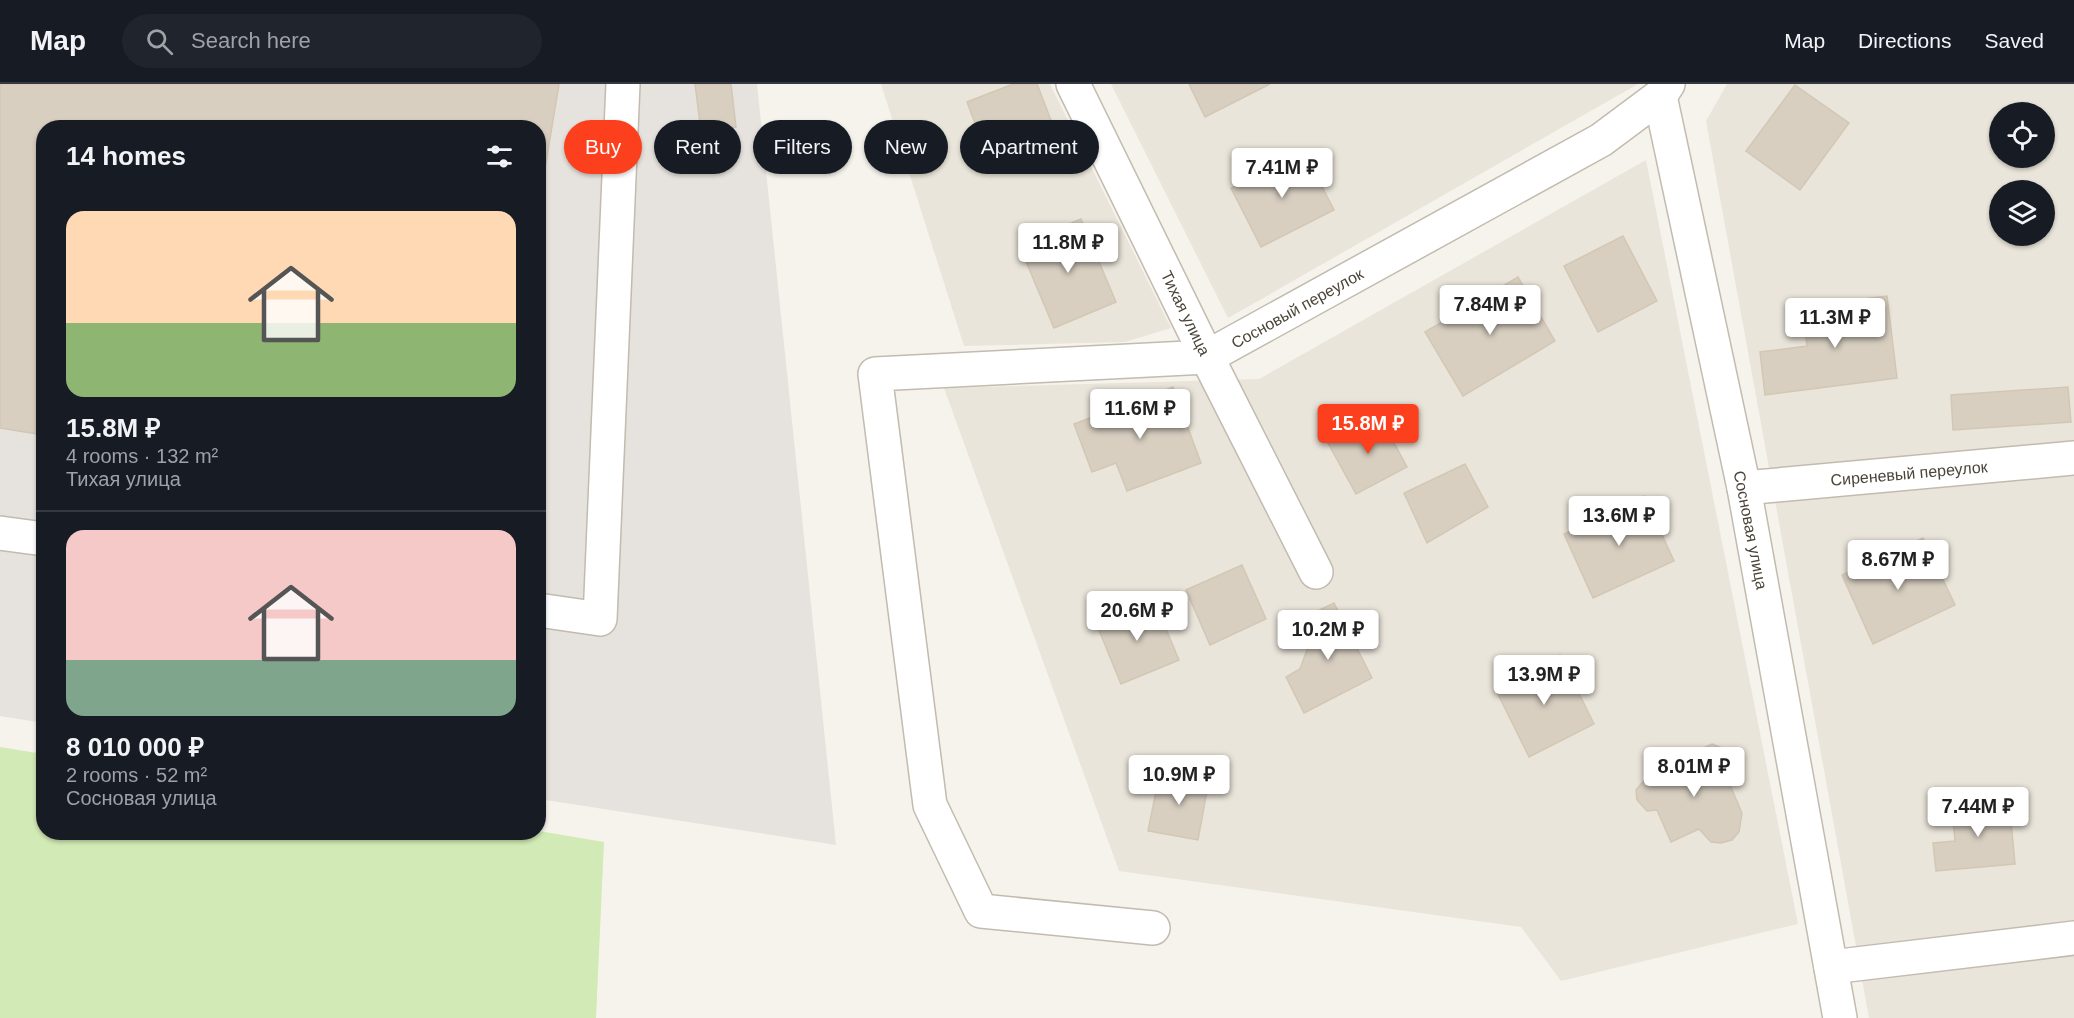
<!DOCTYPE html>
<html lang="en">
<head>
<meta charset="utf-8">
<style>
	body { margin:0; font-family:Arial,sans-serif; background:#20242c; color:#f1f3f6; height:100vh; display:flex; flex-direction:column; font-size:22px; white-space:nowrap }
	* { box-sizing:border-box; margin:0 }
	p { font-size:20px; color:#9ea1a6 }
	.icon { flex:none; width:33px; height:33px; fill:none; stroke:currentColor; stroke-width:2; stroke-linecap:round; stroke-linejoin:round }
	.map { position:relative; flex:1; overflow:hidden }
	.drawer { position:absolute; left:36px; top:36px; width:510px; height:720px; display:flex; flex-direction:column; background:#171b24; border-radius:24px; box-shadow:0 2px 4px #0004 }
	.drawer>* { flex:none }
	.top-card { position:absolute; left:564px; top:36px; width:570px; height:54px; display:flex; gap:12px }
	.controls { position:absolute; left:1989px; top:18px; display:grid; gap:12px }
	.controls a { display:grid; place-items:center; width:66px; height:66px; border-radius:50%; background:#171b24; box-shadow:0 2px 4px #0004; font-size:30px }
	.price { position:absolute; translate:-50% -51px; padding:0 14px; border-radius:6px; background:#fff; color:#222; font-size:20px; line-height:39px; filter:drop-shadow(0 2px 3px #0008) }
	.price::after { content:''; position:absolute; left:50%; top:36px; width:18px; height:14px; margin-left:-9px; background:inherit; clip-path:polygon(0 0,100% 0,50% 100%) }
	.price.current { background:#fc3f1d; color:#fff }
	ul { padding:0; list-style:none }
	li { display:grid; align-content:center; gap:12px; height:318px; padding:0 30px }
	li+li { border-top:2px solid #363941 }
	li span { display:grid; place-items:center; height:186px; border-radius:18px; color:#555 }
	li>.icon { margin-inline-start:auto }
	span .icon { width:108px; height:108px; fill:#fffc; stroke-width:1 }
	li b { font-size:26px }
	h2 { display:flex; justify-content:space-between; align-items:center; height:72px; padding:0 30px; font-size:26px }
	.chip { padding:0 21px; border-radius:27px; background:#171b24; box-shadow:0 2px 4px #0004; font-size:21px; line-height:54px }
	.chip.current { background:#fc3f1d; color:#fff }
	header { display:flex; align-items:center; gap:36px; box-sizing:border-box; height:84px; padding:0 30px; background:#171b24; border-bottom:2px solid #363941 }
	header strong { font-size:28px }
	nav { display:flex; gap:33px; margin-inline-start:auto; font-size:21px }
	.search { width:420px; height:54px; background:#20242c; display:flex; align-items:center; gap:15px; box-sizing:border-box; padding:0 21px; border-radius:33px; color:#9ea1a6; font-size:22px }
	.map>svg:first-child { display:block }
	.residential { fill:#eae5da; fill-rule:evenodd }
	.industrial { fill:#e6e2dd }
	.green { fill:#d2eab5 }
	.building { fill:#d8cfc1; stroke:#d3c7b4; stroke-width:1.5 }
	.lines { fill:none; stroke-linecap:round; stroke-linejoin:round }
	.minor-casing { stroke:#c2bbae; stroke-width:36 }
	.minor { stroke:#fff; stroke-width:33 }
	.labels { text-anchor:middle; stroke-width:4.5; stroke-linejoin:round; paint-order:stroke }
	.street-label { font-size:16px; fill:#4b4439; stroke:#fff }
</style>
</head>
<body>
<header>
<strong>Map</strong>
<div class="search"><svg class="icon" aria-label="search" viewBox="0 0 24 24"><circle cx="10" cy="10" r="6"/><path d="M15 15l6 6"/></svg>Search here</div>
<nav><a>Map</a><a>Directions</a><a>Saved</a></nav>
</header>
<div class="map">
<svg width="2074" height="934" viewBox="0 0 2074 934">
	<rect width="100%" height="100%" fill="#f6f3ec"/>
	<g class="residential">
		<path d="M881,0H1050L1171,244L1125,258L964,262Z"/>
		<path d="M1111,0H1638L1228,234Z"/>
		<path d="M1727,0H2074V934H1869L1706,37ZM2000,28H2044V74H2000ZM2000,106H2044V152H2000Z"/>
		<path d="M1646,76L1798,840L1561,897L1521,843L1119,787L944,304L1259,295Z"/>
	</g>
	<path class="industrial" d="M0,0H757L836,761L539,715L538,44H44L43,639L0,632Z"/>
	<path class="green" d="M0,663L43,670L44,748L539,747L604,758L596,934H0Z"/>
	<g class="building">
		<path d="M0,0H559L538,127V44H44V351L0,344Z"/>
		<path d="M695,0H731L736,43L701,47Z"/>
		<path d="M1013,0H1037L1051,36L984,63L967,18Z"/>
		<path d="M1189,0H1270L1205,33Z"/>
		<path d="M1795,1L1849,39L1800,106L1746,67Z"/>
		<path d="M1304,68L1334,126L1261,163L1231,104Z"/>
		<path d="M1081,135L1116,218L1054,244L1019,161Z"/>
		<path d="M1623,152L1657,217L1598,248L1564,182Z"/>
		<path d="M1518,193L1555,257L1463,312L1425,248Z"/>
		<path d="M1887,212L1897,294L1765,311L1760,268L1807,262L1802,223Z"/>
		<path d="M1173,303L1201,379L1127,407L1116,379L1092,388L1074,340Z"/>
		<path d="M2068,303L2071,338L1953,346L1951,311Z"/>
		<path d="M1379,331L1407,383L1356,410L1328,359Z"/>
		<path d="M1465,380L1488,423L1427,459L1404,409Z"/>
		<path d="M1644,412L1674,477L1593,514L1564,450Z"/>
		<path d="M1923,454L1955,521L1873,560L1842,491Z"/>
		<path d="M1242,481L1266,535L1210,561L1186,506Z"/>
		<path d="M1154,516L1179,576L1121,600L1096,539Z"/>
		<path d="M1334,519L1372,594L1304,629L1286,593L1300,585L1312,552L1303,534Z"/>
		<path d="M1560,571L1594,640L1529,673L1495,604Z"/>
		<path d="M1712,660L1725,665L1728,672L1721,680L1742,729L1739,748L1732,756L1721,759L1711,758L1699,745L1671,758L1657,726L1647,727L1637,716L1636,706L1646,694L1698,673L1699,666Z"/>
		<path d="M1160,687L1209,696L1198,756L1148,747Z"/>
		<path d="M2009,716L2015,780L1936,787L1933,759L1955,757L1952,722Z"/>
	</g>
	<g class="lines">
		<defs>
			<g id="minor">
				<path d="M1073,0L1207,273L1316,488"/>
				<path d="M1660,12L1744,404L1840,934"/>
				<path d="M1744,404L2074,374"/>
				<path d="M0,449L44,455"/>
				<path d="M538,526L600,535L623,0"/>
				<path d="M1153,844L981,827L930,721L875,290L1207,273L1601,56L1660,12L1668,0"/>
				<path d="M1831,883L2074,854"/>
			</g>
		</defs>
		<use href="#minor" class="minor-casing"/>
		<use href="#minor" class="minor"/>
	</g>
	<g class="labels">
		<g class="street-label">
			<text transform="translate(1297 224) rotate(-29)" y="6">Сосновый переулок</text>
			<text transform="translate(1186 229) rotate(64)" y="6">Тихая улица</text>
			<text transform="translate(1909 389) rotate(-5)" y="6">Сиреневый переулок</text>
			<text transform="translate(1751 446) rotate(79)" y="6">Сосновая улица</text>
		</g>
	</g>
</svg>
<div class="controls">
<a><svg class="icon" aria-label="locate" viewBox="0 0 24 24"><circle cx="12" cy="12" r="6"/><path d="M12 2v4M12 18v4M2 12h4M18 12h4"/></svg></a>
<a><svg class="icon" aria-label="layers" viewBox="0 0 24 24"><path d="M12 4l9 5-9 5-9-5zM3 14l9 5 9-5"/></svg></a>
</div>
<b class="price" style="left:1282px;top:115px">7.41M ₽</b>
<b class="price" style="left:1068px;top:190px">11.8M ₽</b>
<b class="price" style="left:1490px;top:252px">7.84M ₽</b>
<b class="price" style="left:1835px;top:265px">11.3M ₽</b>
<b class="price" style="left:1140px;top:356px">11.6M ₽</b>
<b class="price current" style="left:1368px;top:371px">15.8M ₽</b>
<b class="price" style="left:1619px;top:463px">13.6M ₽</b>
<b class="price" style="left:1898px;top:507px">8.67M ₽</b>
<b class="price" style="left:1137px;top:558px">20.6M ₽</b>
<b class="price" style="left:1328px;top:577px">10.2M ₽</b>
<b class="price" style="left:1544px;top:622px">13.9M ₽</b>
<b class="price" style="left:1694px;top:714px">8.01M ₽</b>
<b class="price" style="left:1179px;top:722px">10.9M ₽</b>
<b class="price" style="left:1978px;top:754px">7.44M ₽</b>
<div class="top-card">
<a class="chip current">Buy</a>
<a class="chip">Rent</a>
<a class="chip">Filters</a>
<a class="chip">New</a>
<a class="chip">Apartment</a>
</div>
<section class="drawer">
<h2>14 homes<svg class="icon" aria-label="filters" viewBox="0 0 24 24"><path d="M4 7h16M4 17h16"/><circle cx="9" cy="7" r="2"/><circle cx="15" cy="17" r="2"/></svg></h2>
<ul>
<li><span style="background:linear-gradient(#ffd9b3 60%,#8fb573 0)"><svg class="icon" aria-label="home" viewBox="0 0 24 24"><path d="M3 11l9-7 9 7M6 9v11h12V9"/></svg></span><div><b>15.8M ₽</b><p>4 rooms · 132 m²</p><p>Тихая улица</p></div></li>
<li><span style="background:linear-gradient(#f6c9c9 70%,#7fa58c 0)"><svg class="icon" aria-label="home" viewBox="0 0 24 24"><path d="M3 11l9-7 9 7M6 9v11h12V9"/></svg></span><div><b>8 010 000 ₽</b><p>2 rooms · 52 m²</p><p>Сосновая улица</p></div></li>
</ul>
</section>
</div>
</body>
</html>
